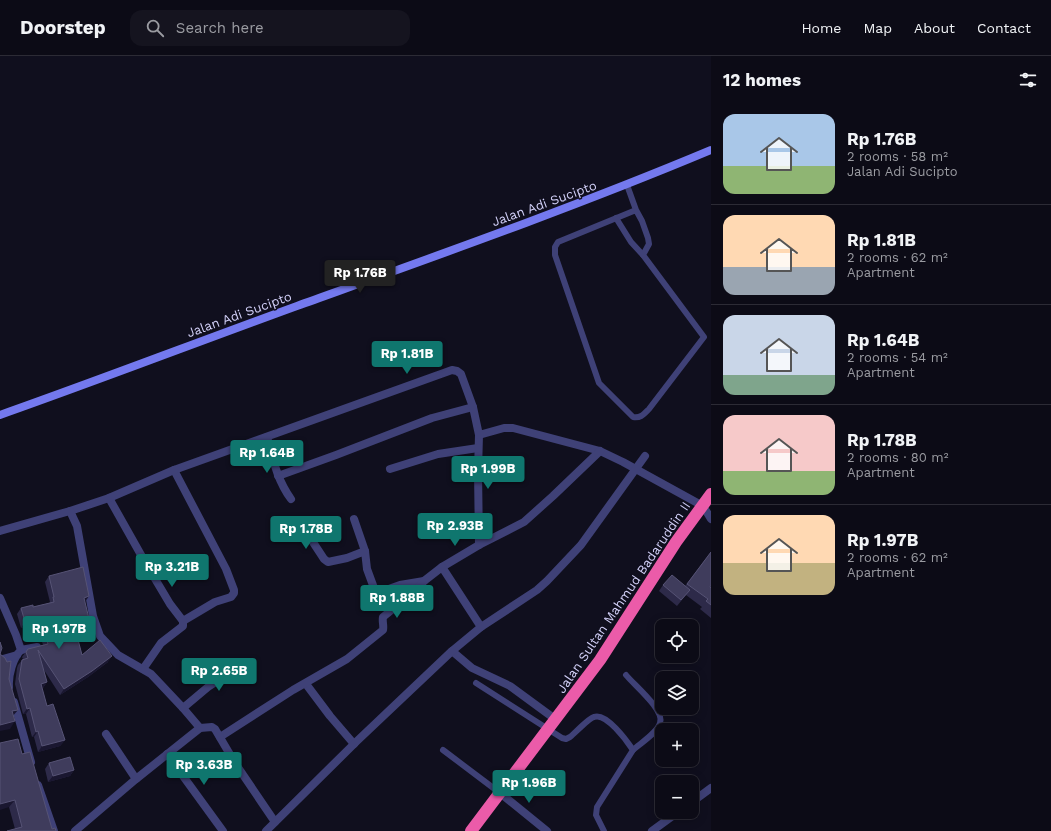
<!DOCTYPE html>
<html lang="en">
<head>
<meta charset="utf-8">
<style>
	body { margin:0; font-family:"Work Sans",sans-serif; background:#15141f; color:#f1f3f6; height:100vh; display:flex; flex-direction:column; font-size:15px; white-space:nowrap }
	* { box-sizing:border-box; margin:0 }
	p { font-size:13px; color:#9a9ba1 }
	.icon { flex:none; width:22px; height:22px; fill:none; stroke:currentColor; stroke-width:2; stroke-linecap:round; stroke-linejoin:round }
	.map { position:relative; flex:1; overflow:hidden }
	.details { display:flex; flex-direction:column; background:#0c0b16; width:340px }
	.details>* { flex:none }
	.buttons { position:absolute; left:655px; top:563px; display:grid; gap:8px }
	.buttons a { display:grid; place-items:center; width:44px; height:44px; border-radius:8px; background:#0c0b16; box-shadow:0 2px 10px #0003,0 0 0 1px #2c2b35; font-size:20px }
	.price { position:absolute; translate:-50% -34px; padding:0 9px; border-radius:4px; background:#0f766e; color:#fff; font-size:13px; line-height:26px; filter:drop-shadow(0 1px 2px #0008) }
	.price::after { content:''; position:absolute; left:50%; top:24px; width:12px; height:9px; margin-left:-6px; background:inherit; clip-path:polygon(0 0,100% 0,50% 100%) }
	.price.on { background:#222; color:#fff }
	ul { padding:0; list-style:none }
	li { display:flex; align-items:center; gap:12px; height:100px; padding:0 12px }
	li+li { border-top:1px solid #2c2b35 }
	li span { display:grid; place-items:center; flex:none; width:112px; height:80px; border-radius:12px; color:#555 }
	li>.icon { margin-inline-start:auto }
	span .icon { width:48px; height:48px; fill:#fffc; stroke-width:1 }
	li b { font-size:17px }
	h2 { display:flex; justify-content:space-between; align-items:center; height:48px; padding:0 12px; font-size:17px }
	header { display:flex; align-items:center; gap:24px; box-sizing:border-box; height:56px; padding:0 20px; background:#0c0b16; border-bottom:1px solid #2c2b35 }
	header strong { font-size:19px }
	nav { display:flex; gap:22px; margin-inline-start:auto; font-size:14px }
	.search { width:280px; height:36px; background:#15141f; display:flex; align-items:center; gap:10px; box-sizing:border-box; padding:0 14px; border-radius:12px; color:#9a9ba1; font-size:15px }
	main { display:flex; flex:1; min-height:0 }
	.map>svg:first-child { display:block }
	.lines { fill:none; stroke-linecap:round; stroke-linejoin:round }
	.lane { stroke:#3f4177; stroke-width:6 }
	.street { stroke:#3f4177; stroke-width:8 }
	.secondary { stroke:#7479ee; stroke-width:8 }
	.highway { stroke:#eb5ba9; stroke-width:12 }
	.wall { fill:#2d2a49 }
	.shaded-wall { fill:#1a1730 }
	.building { fill:#3f3c5c; stroke:#565375 }
	.labels { text-anchor:middle; stroke-width:3; stroke-linejoin:round; paint-order:stroke }
	.street-label { font-size:13px; fill:#d3d1f9; stroke:#100f1e }
</style>
</head>
<body>
<header>
<strong>Doorstep</strong>
<div class="search"><svg class="icon" aria-label="search" viewBox="0 0 24 24"><circle cx="10" cy="10" r="6"/><path d="M15 15l6 6"/></svg>Search here</div>
<nav><a>Home</a><a>Map</a><a>About</a><a>Contact</a></nav>
</header>
<main>
<div class="map">
<svg width="711" height="775" viewBox="0 0 711 775">
	<rect width="100%" height="100%" fill="#100f1e"/>
	<g class="lines">
		<g class="lane">
			<path d="M627,129L636,154L642,165L648,182L649,188L643,199L704,281L649,353C643,359 641,362 633,361L599,327L555,199V191L558,186L636,154"/>
			<path d="M616,162L631,186L643,199"/>
			<path d="M626,619C634,629 665,654 660,667C658,676 641,687 633,694"/>
			<path d="M476,627L562,682L566,683L570,681C575,677 589,662 594,661C606,656 627,685 633,694L597,751L596,759L604,775"/>
			<path d="M443,694L500,737"/>
		</g>
		<g class="street">
			<path d="M479,379L478,415L479,489"/>
			<path d="M267,381C273,403 277,424 291,443"/>
			<path d="M390,413L438,398L478,392"/>
			<path d="M174,414L226,513L234,534V537L231,541L215,546L183,565"/>
			<path d="M278,420L336,399L432,362L473,351"/>
			<path d="M109,442L145,506L170,548L183,565V570L161,587L143,613"/>
			<path d="M70,455L109,442L174,414L452,314L457,315L461,318L473,351L479,379L504,372H513L600,395L623,406L703,450L711,463"/>
			<path d="M354,463L365,495"/>
			<path d="M305,474L324,503L328,506L347,502L365,495L367,513L374,532L380,534H386L400,529L424,525"/>
			<path d="M0,475L70,455L77,470L93,560L100,580L118,599L151,618L183,652L200,672"/>
			<path d="M442,511L479,489L524,466L553,440L600,395"/>
			<path d="M0,542L16,579L21,594C13,602 8,619 9,631"/>
			<path d="M21,594L37,591"/>
			<path d="M452,595L472,612L510,630L555,663"/>
			<path d="M0,604L17,599"/>
			<path d="M306,628L330,660L354,688"/>
			<path d="M14,646L31,706"/>
			<path d="M183,652L208,631L219,624L250,612"/>
			<path d="M106,678L136,723"/>
			<path d="M220,681L293,634L347,603L383,574C384,569 382,566 383,561L415,535L424,525L442,511L481,571"/>
			<path d="M167,698L223,775"/>
			<path d="M38,729L54,775"/>
			<path d="M500,737L547,775"/>
			<path d="M692,746L711,732"/>
			<path d="M75,775L136,723L200,672L212,671L215,673L235,707L275,766"/>
			<path d="M266,775L357,685L452,595L481,571L537,534L547,525L581,489L645,400"/>
			<path d="M652,775L678,756"/>
		</g>
		<path class="secondary" d="M0,359C99,324 198,286 297,250C436,200 575,151 711,94"/>
		<path class="highway" d="M471,775L600,604L676,486L711,438"/>
	</g>
	<g class="wall">
		<path d="M711,496L710,531L711,532V562L700,553L702,551L686,539L677,550L659,535L663,529L685,530Z"/>
		<path d="M49,520L85,546L87,577L77,580L82,599L108,606L88,621L60,639L44,614L47,626L43,632H42L47,650L65,684L60,690L38,696L34,681H32L26,658H23L15,628L17,612L18,609L23,603L22,601L26,596L43,589L39,576L36,577L34,568L21,572L17,558L21,552L33,551L49,547L50,546L45,526Z"/>
		<path d="M22,698L52,773H15L9,751Z"/>
		<path d="M49,707L74,714L70,720L48,726L45,713Z"/>
	</g>
	<g class="shaded-wall">
		<path d="M89,540L85,546L84,542Z"/>
		<path d="M38,563L34,568L21,572L25,566Z"/>
		<path d="M43,570L39,576L36,577L40,571Z"/>
		<path d="M91,571L87,577L72,582L76,576Z"/>
		<path d="M112,600L108,606L88,621L60,639L64,633Z"/>
		<path d="M47,626L43,632L37,634L41,628Z"/>
		<path d="M30,652L26,658H23L27,653Z"/>
		<path d="M18,654L12,661V655Z"/>
		<path d="M15,665L10,673L0,675V669Z"/>
		<path d="M38,675L34,681H32L36,676Z"/>
		<path d="M65,684L60,690L38,696L42,690Z"/>
		<path d="M74,714L70,720L48,726L53,720Z"/>
		<path d="M15,744L9,751L0,754V748Z"/>
	</g>
	<g class="building">
		<path d="M711,496V529L710,531L711,532V549L706,545L708,543L687,528Z"/>
		<path d="M83,511L89,540L84,542L91,571L76,576L82,599L100,584L112,600L92,615L64,633L38,594L47,626L41,628L47,650L53,648L65,684L42,690L38,675L36,676L30,652L27,653L19,623L22,604L28,602L26,596L28,593L48,588L43,570L40,571L38,563L25,566L21,552L33,549V551L54,546L53,541H54L49,520Z"/>
		<path d="M672,519L690,534L681,544L663,529Z"/>
		<path d="M0,586L2,592L0,598L5,602L7,606L11,605L9,623L18,654L12,655L15,665L0,669Z"/>
		<path d="M18,683L22,698L30,696L52,773L55,772L56,775H7L22,771L15,744L0,748V687Z"/>
		<path d="M70,701L74,714L53,720L49,707Z"/>
	</g>
	<g class="labels">
		<g class="street-label">
			<text transform="translate(544 147) rotate(-20)" y="5">Jalan Adi Sucipto</text>
			<text transform="translate(239 258) rotate(-20)" y="5">Jalan Adi Sucipto</text>
			<text transform="translate(623 541) rotate(-56)" y="5">Jalan Sultan Mahmud Badaruddin II</text>
		</g>
	</g>
</svg>
<div class="buttons">
<a><svg class="icon" aria-label="locate" viewBox="0 0 24 24"><circle cx="12" cy="12" r="6"/><path d="M12 2v4M12 18v4M2 12h4M18 12h4"/></svg></a>
<a><svg class="icon" aria-label="layers" viewBox="0 0 24 24"><path d="M12 4l9 5-9 5-9-5zM3 14l9 5 9-5"/></svg></a>
<a>+</a>
<a>−</a>
</div>
<b class="price on" style="left:360px;top:238px">Rp 1.76B</b>
<b class="price" style="left:407px;top:319px">Rp 1.81B</b>
<b class="price" style="left:267px;top:418px">Rp 1.64B</b>
<b class="price" style="left:488px;top:434px">Rp 1.99B</b>
<b class="price" style="left:455px;top:491px">Rp 2.93B</b>
<b class="price" style="left:306px;top:494px">Rp 1.78B</b>
<b class="price" style="left:172px;top:532px">Rp 3.21B</b>
<b class="price" style="left:397px;top:563px">Rp 1.88B</b>
<b class="price" style="left:59px;top:594px">Rp 1.97B</b>
<b class="price" style="left:219px;top:636px">Rp 2.65B</b>
<b class="price" style="left:204px;top:730px">Rp 3.63B</b>
<b class="price" style="left:529px;top:748px">Rp 1.96B</b>
</div>
<section class="details">
<h2>12 homes<svg class="icon" aria-label="filters" viewBox="0 0 24 24"><path d="M4 7h16M4 17h16"/><circle cx="9" cy="7" r="2"/><circle cx="15" cy="17" r="2"/></svg></h2>
<ul>
<li><span style="background:linear-gradient(#a9c7e8 65%,#8fb573 0)"><svg class="icon" aria-label="home" viewBox="0 0 24 24"><path d="M3 11l9-7 9 7M6 9v11h12V9"/></svg></span><div><b>Rp 1.76B</b><p>2 rooms · 58 m²</p><p>Jalan Adi Sucipto</p></div></li>
<li><span style="background:linear-gradient(#ffd9b3 65%,#9aa5b1 0)"><svg class="icon" aria-label="home" viewBox="0 0 24 24"><path d="M3 11l9-7 9 7M6 9v11h12V9"/></svg></span><div><b>Rp 1.81B</b><p>2 rooms · 62 m²</p><p>Apartment</p></div></li>
<li><span style="background:linear-gradient(#c9d6e8 75%,#7fa58c 0)"><svg class="icon" aria-label="home" viewBox="0 0 24 24"><path d="M3 11l9-7 9 7M6 9v11h12V9"/></svg></span><div><b>Rp 1.64B</b><p>2 rooms · 54 m²</p><p>Apartment</p></div></li>
<li><span style="background:linear-gradient(#f6c9c9 70%,#8fb573 0)"><svg class="icon" aria-label="home" viewBox="0 0 24 24"><path d="M3 11l9-7 9 7M6 9v11h12V9"/></svg></span><div><b>Rp 1.78B</b><p>2 rooms · 80 m²</p><p>Apartment</p></div></li>
<li><span style="background:linear-gradient(#ffd9b3 60%,#c2b280 0)"><svg class="icon" aria-label="home" viewBox="0 0 24 24"><path d="M3 11l9-7 9 7M6 9v11h12V9"/></svg></span><div><b>Rp 1.97B</b><p>2 rooms · 62 m²</p><p>Apartment</p></div></li>
</ul>
</section>
</main>
</body>
</html>
